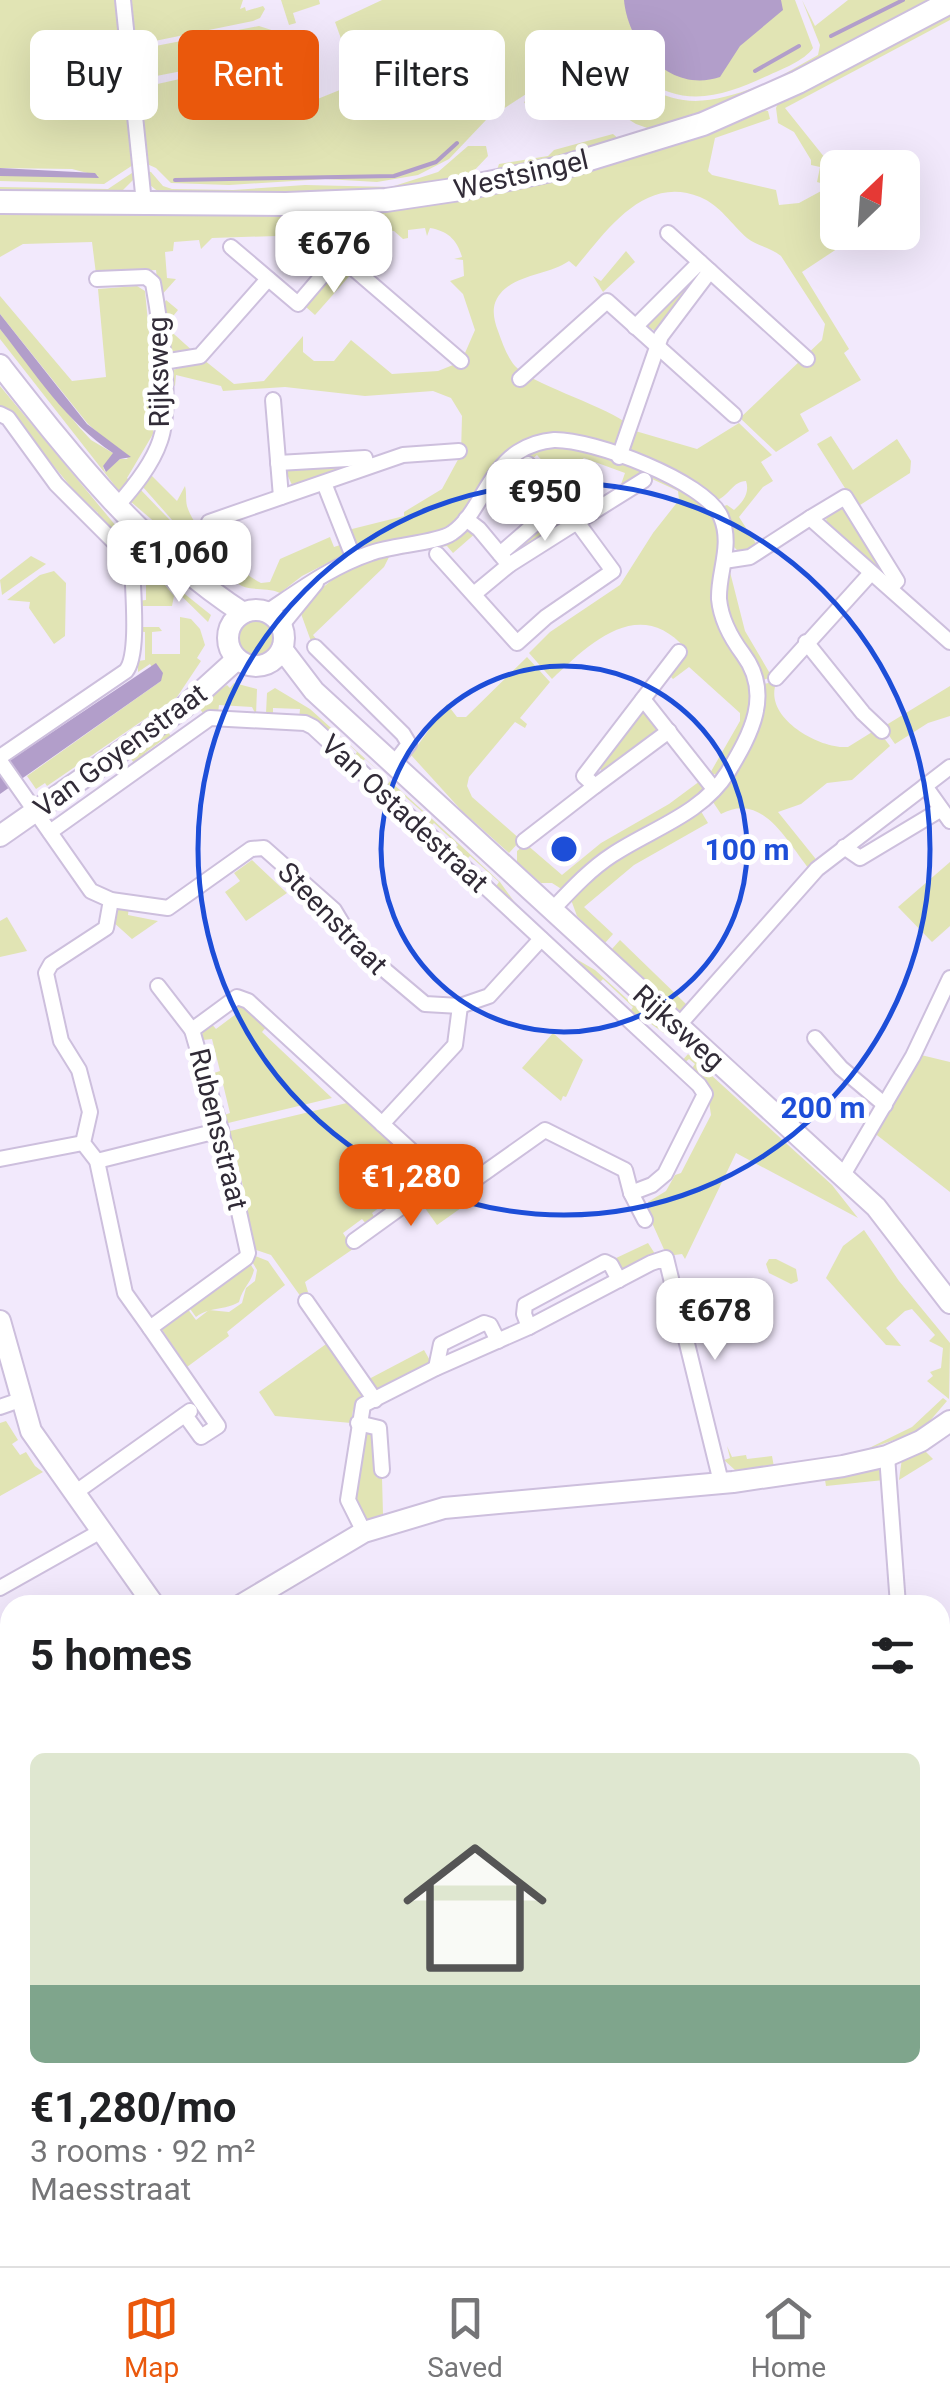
<!DOCTYPE html>
<html lang="en">
<head>
<meta charset="utf-8">
<style>
	body { margin:0; font-family:Roboto,sans-serif; background:#f2f2f2; color:#202124; height:100vh; display:flex; flex-direction:column; font-size:38px; white-space:nowrap }
	* { box-sizing:border-box; margin:0 }
	p { font-size:32px; color:#757577 }
	.icon { flex:none; width:55px; height:55px; fill:none; stroke:currentColor; stroke-width:2; stroke-linecap:round; stroke-linejoin:round }
	.map { position:relative; flex:1; overflow:hidden }
	.drawer { position:absolute; left:0px; top:1595px; width:950px; height:672px; display:flex; flex-direction:column; background:#fff; border-radius:30px 30px 0 0; box-shadow:0 10px 40px #0002 }
	.drawer>* { flex:none }
	.guide { position:absolute; left:30px; top:30px; width:890px; height:90px; display:flex; gap:20px }
	.needle { width:65px; rotate:25deg }
	.tools { position:absolute; left:820px; top:150px; display:grid; gap:20px }
	.tools a { display:grid; place-items:center; width:100px; height:100px; border-radius:15px; background:#fff; box-shadow:0 10px 40px #0002; font-size:50px }
	.price { position:absolute; translate:-50% -85px; padding:0 22px; border-radius:20px; background:#fff; color:#222; font-size:32px; line-height:65px; filter:drop-shadow(0 2px 5px #0008) }
	.price::after { content:''; position:absolute; left:50%; top:60px; width:30px; height:22px; margin-left:-15px; background:inherit; clip-path:polygon(0 0,100% 0,50% 100%) }
	.price.current { background:#ea580c; color:#fff }
	ul { padding:0; list-style:none }
	li { display:grid; align-content:center; gap:20px; height:530px; padding:0 30px }
	li span { display:grid; place-items:center; height:310px; border-radius:15px; color:#555 }
	li>.icon { margin-inline-start:auto }
	span .icon { width:180px; height:180px; fill:#fffc; stroke-width:1 }
	li b { font-size:42px }
	h2 { display:flex; justify-content:space-between; align-items:center; height:120px; padding:0 30px; font-size:42px }
	.pill { padding:0 35px; border-radius:15px; background:#fff; box-shadow:0 10px 40px #0002; font-size:35px; line-height:90px }
	.pill.current { background:#ea580c; color:#fff }
	.tabs { display:flex; justify-content:space-around; align-items:center; height:140px; border-top:2px solid #e0e0e0; background:#fff; font-size:28px; color:#757577 }
	.tabs a { display:grid; justify-items:center; gap:5px }
	.tabs .current { color:#ea580c }
	.map>svg:first-child { display:block }
	.green { fill:#e1e4b4 }
	.water { fill:#b29eca }
	.lines { fill:none; stroke-linecap:round; stroke-linejoin:round }
	.stream { stroke:#b29eca; stroke-width:4 }
	.street-casing { stroke:#cdbfdd; stroke-width:18 }
	.secondary-casing { stroke:#cdbfdd; stroke-width:24 }
	.primary-casing { stroke:#cdbfdd; stroke-width:26 }
	.street { stroke:#fff; stroke-width:14 }
	.secondary { stroke:#fff; stroke-width:20 }
	.primary { stroke:#fff; stroke-width:22 }
	.ring { fill:none; stroke:#1d4ed8; stroke-width:5 }
	.labels { text-anchor:middle; stroke-width:10; stroke-linejoin:round; paint-order:stroke }
	.street-label { font-size:28px; fill:#312b37; stroke:#fff }
	.centre { fill:#1d4ed8; stroke:#fff; stroke-width:5 }
	.ring-label { font-size:30px; text-anchor:middle; font-weight:bold; fill:#1d4ed8; stroke:#fff; stroke-width:10; stroke-linejoin:round; paint-order:stroke }
</style>
</head>
<body>
<div class="map">
<svg width="950" height="2266" viewBox="0 0 950 2266">
	<rect width="100%" height="100%" fill="#f2e9fc"/>
	<g class="green">
		<path d="M0,0H119L133,165L104,184L0,181V176H99L72,169L0,168Z"/>
		<path d="M126,0H243L240,9L245,7L246,11L263,6L265,9L260,18L253,21L135,45L132,43Z"/>
		<path d="M281,0H319L320,4L293,13L296,23L289,25Z"/>
		<path d="M382,0H795L813,48C804,61 782,69 767,76C736,90 703,104 669,92C633,80 624,44 579,60L486,120L449,159L418,175L377,182L325,179L229,185L171,183L156,168L147,164L138,97L144,87L265,60L273,63L288,111L357,83L335,22Z"/>
		<path d="M802,0L815,26L848,0H926L924,5L816,67L763,86L818,55L820,45Z"/>
		<path d="M950,8V20L785,108L837,173L838,232L861,233L802,272L849,349L844,353L861,380L800,414L809,431L776,452L740,418L822,340L825,324L781,256C770,247 757,246 747,238C732,225 720,205 700,197C645,174 607,230 576,267L569,261C549,275 516,274 500,294C491,305 493,318 498,331C502,342 507,357 515,366C530,383 599,404 625,422L615,446L610,448L556,435L481,484L455,523L441,532L362,549L356,546L348,530L404,516V512L442,489L461,454L462,416L451,398L433,391L365,396L285,387L223,391L221,386L176,375L175,386L168,382L170,371L204,360L234,384L264,381L303,336V352L314,361H334L351,340L392,374L438,371L453,365L462,369L468,364L465,353L475,330L463,294L450,281L464,276L463,260L454,259L462,257C457,239 447,231 430,228L427,236L425,228L408,230V238L403,239L394,231L357,232L352,229L348,233L323,234L327,240L321,247L307,235L212,238L201,249L199,240L174,242L173,251L165,252L167,278L176,279L159,298L156,270L96,274L92,242L23,244L0,257V211L363,207L756,108L768,111L770,119L715,138L708,171L712,175L776,190L779,205L799,203L823,190L824,184L817,182L820,167L811,165V160L794,132L778,123L776,108L780,98Z"/>
		<path d="M259,26L287,35L265,51L239,60L151,77L134,72L132,56L140,49Z"/>
		<path d="M590,62L586,72L574,76L576,93L526,105L524,102Z"/>
		<path d="M613,63C626,69 635,78 647,86C684,110 717,101 756,87L761,93L653,130L636,124L607,106L605,95L623,89L621,83L610,85L606,70Z"/>
		<path d="M613,134L620,140L589,152L497,170L499,164L548,156L554,150Z"/>
		<path d="M468,146H486L488,156L470,175L398,192L161,194L150,185L145,171L151,172L163,186L172,189L233,190L305,185L391,187L438,172Z"/>
		<path d="M135,171L137,176L121,192H0V187L108,189Z"/>
		<path d="M626,251L635,262L603,292L593,276L601,281Z"/>
		<path d="M338,266L353,272L315,315L306,307V302Z"/>
		<path d="M698,273L658,332L645,326Z"/>
		<path d="M137,286L145,291L155,396L153,434L127,478L130,481L119,491L0,339V329L79,427L91,440L113,453V457L103,466L105,472L120,459H128L88,424L0,314V296L72,381L106,377L98,289Z"/>
		<path d="M166,300L178,310L165,326L195,353L172,355L166,353L160,310Z"/>
		<path d="M0,386L174,596L172,606H137V601L146,600V565H136L98,520V513L82,498H75V492L35,443L29,441L0,410Z"/>
		<path d="M739,423L772,455L761,462L773,481L763,487L739,517L757,545L745,552H739L732,545L721,507L727,505L734,510C743,502 750,493 746,481C733,481 729,496 717,500L688,477L631,456L628,451L632,430L697,449Z"/>
		<path d="M831,436L853,470L897,439L911,461L910,473L857,507L817,444Z"/>
		<path d="M565,446C602,456 700,482 715,518C725,542 715,562 715,587C714,612 741,664 754,687L746,727L717,774L709,775L740,721V713L689,667L673,679L671,677L685,657L686,649C639,595 590,643 552,679L529,653L550,632L620,585L653,533L679,500L678,491L652,479L618,493L625,473L584,458L559,479L537,455L531,460L524,454L542,447Z"/>
		<path d="M351,463L353,466L293,487L285,470Z"/>
		<path d="M149,473L177,501L185,486C187,493 185,502 188,509C197,534 238,571 261,583L270,582L280,559L330,537L334,547L343,544L345,554L302,576L280,593C268,587 253,591 242,586C216,573 163,509 141,485Z"/>
		<path d="M138,487L222,574L206,566L130,501Z"/>
		<path d="M839,507L844,508L887,578L827,525L826,517Z"/>
		<path d="M557,512L565,523L518,555L514,551Z"/>
		<path d="M112,515L166,579L211,615L208,622L162,577Z"/>
		<path d="M468,528L477,532L453,553L447,546L389,557L384,567L313,635L317,640L312,644L300,611C316,591 333,578 355,565Z"/>
		<path d="M31,556L46,564L2,595L0,580Z"/>
		<path d="M54,571L66,583L65,636L54,644L29,608L30,602L7,600L40,575Z"/>
		<path d="M730,572L745,631L772,677L763,680C749,652 708,604 730,572Z"/>
		<path d="M180,617L191,619L200,629L205,645L197,658L201,661L177,697L47,786L45,783L36,789L27,776L161,681L150,664L138,672V661L145,660V632L136,631L138,627H159L162,631L152,632V654H180Z"/>
		<circle cx="257" cy="638" r="18"/>
		<path d="M527,657L550,682L520,718L527,724L525,728L515,722L469,777L467,786L472,797L521,840L509,853L462,811L411,755L447,704L457,717H466Z"/>
		<path d="M777,681C761,716 818,749 848,747L877,729L890,746L852,780L827,783L801,804L778,812L819,863L810,870C787,842 763,791 721,814L711,799C733,764 766,726 764,684Z"/>
		<path d="M234,683L257,689L256,715L252,707L219,705L218,713L205,716L200,709L168,732L173,739L167,742L164,739L145,753L144,762L137,767L131,759L159,733L227,685L230,688Z"/>
		<path d="M950,686V716L928,723L895,744L883,727Z"/>
		<path d="M275,688L310,709L431,818L500,882L518,907L516,910L494,889L499,882L470,856L462,864L452,854L458,845L434,823L428,829L422,823L427,816L402,794L394,800L383,790L390,781L365,759L359,765L352,759L357,752L333,730L328,736L299,719L300,709L273,708V716H269L266,713L267,693Z"/>
		<path d="M643,710L661,729L605,772L598,768Z"/>
		<path d="M700,781L703,787L701,795L563,890L552,883H541L517,862V851L526,844L562,875L601,843L669,804Z"/>
		<path d="M699,808L708,823L634,865L584,907L613,934L605,943L577,916L570,897L596,873Z"/>
		<path d="M252,860L287,893L246,921L225,892L240,881L234,873Z"/>
		<path d="M950,862V926L932,942L898,907Z"/>
		<path d="M119,905L129,906L128,915L158,921L132,939L112,921L113,909Z"/>
		<path d="M7,917L27,951L0,957V921Z"/>
		<path d="M620,940L687,1005L704,986L708,989L686,1012H681L612,949Z"/>
		<path d="M566,953L595,970L668,1036L647,1021L639,1027L627,1016L633,1007L603,979L597,985Z"/>
		<path d="M235,1005L245,1006L268,1025L262,1032L332,1098L224,1124L221,1116L230,1113L222,1080L213,1082L211,1074L220,1071L212,1039L203,1040L202,1034L210,1022L216,1029L236,1014L232,1007Z"/>
		<path d="M553,1033L583,1060L566,1097L563,1096L561,1101L522,1068Z"/>
		<path d="M688,1054L832,1185L858,1218L736,1153L685,1259L682,1254L667,1256L648,1214V1202L666,1191L675,1175L681,1173L711,1115L707,1088L690,1071L695,1064L689,1059L683,1064L681,1062Z"/>
		<path d="M921,1055L950,1062V1192L873,1132Z"/>
		<path d="M351,1102L427,1174L426,1180L385,1214L380,1207L372,1213L376,1220L368,1226L362,1219L343,1233L353,1249L305,1282L308,1292L301,1297L271,1255L253,1249L244,1209L247,1203L231,1136L226,1132Z"/>
		<path d="M435,1188L449,1193L461,1208L437,1225L420,1201Z"/>
		<path d="M864,1230L899,1281L950,1343L949,1399L927,1381L933,1376L930,1372L941,1368L943,1348L929,1341L935,1335L912,1309L905,1311L886,1328L901,1346L886,1345L826,1278L843,1246Z"/>
		<path d="M648,1243L657,1257L649,1256L621,1273L614,1259Z"/>
		<path d="M253,1255L268,1261L285,1285L227,1332L229,1336L187,1367L161,1328L187,1308L196,1320L209,1310L229,1312L242,1303L246,1288L255,1281L257,1270L251,1260Z"/>
		<path d="M769,1259H776L796,1269L798,1281L791,1284L769,1273L766,1264Z"/>
		<path d="M249,1262L254,1270C251,1283 243,1287 239,1302C224,1311 211,1306 196,1317L188,1306Z"/>
		<path d="M329,1342L366,1393L353,1410L351,1423L275,1416L259,1392Z"/>
		<path d="M424,1350L432,1364L379,1392L367,1380Z"/>
		<path d="M943,1398L947,1401L922,1430L863,1451L912,1427Z"/>
		<path d="M6,1421L18,1440L12,1444L20,1455L26,1452L35,1466L43,1472L0,1496V1423Z"/>
		<path d="M362,1430L373,1432L376,1477L382,1478L383,1514L369,1520L359,1516L351,1499Z"/>
		<path d="M727,1446L732,1457L746,1455L747,1459L772,1456L774,1467L735,1470L724,1460L730,1458Z"/>
		<path d="M924,1450L933,1459L899,1480L902,1458Z"/>
		<path d="M872,1465L880,1468L884,1480L826,1486L825,1480Z"/>
		<path d="M0,1851L10,1863V1909L0,1898Z"/>
	</g>
	<g class="water">
		<path d="M624,0H781L783,10L740,46L720,77C670,94 628,45 624,0Z"/>
		<path d="M0,168L95,173L99,178L0,176Z"/>
		<path d="M0,314L87,424L131,457L120,459L106,472L103,466L113,453C66,422 35,373 0,329Z"/>
		<path d="M156,663L163,673L161,681L0,794V767Z"/>
	</g>
	<g class="lines">
		<g class="stream">
			<path d="M831,36L903,0"/>
			<path d="M755,71L799,46"/>
			<path d="M175,180L394,176L436,162L457,143"/>
		</g>
		<defs>
			<g id="street">
				<path d="M123,0L144,203"/>
				<path d="M668,233L807,359"/>
				<path d="M231,247L298,304L339,256L461,361"/>
				<path d="M97,279L146,277L153,283C160,322 173,405 160,441C152,465 133,488 116,507"/>
				<path d="M635,327L700,262"/>
				<path d="M163,362L200,356L268,279"/>
				<path d="M520,379L607,301L734,415"/>
				<path d="M273,400L281,497"/>
				<path d="M0,414L8,418L56,484L132,560C132,585 140,654 126,671L0,757"/>
				<path d="M619,457L661,336L710,271"/>
				<path d="M278,463L365,458L367,466"/>
				<path d="M324,483L354,559"/>
				<path d="M810,518L845,497L897,581L890,588"/>
				<path d="M466,519L479,529L509,565L474,594"/>
				<path d="M209,522L403,455L459,451"/>
				<path d="M437,554L517,643L546,617L613,571L577,522L644,480"/>
				<path d="M500,554L560,502"/>
				<path d="M724,561L750,557L810,518L950,642"/>
				<path d="M509,565L577,522L528,464"/>
				<path d="M267,612C300,590 332,566 371,553C392,545 438,543 452,533C478,516 487,472 518,452C529,445 541,441 554,440C592,439 705,481 721,517C733,545 718,572 719,599C721,620 731,638 743,654C773,694 751,734 728,772C702,814 651,829 612,855C589,870 570,891 551,911"/>
				<path d="M281,626L316,583"/>
				<path d="M806,642L863,713L882,731"/>
				<path d="M315,647L403,734L409,744L393,765"/>
				<path d="M776,678L871,573"/>
				<path d="M643,699L714,789"/>
				<path d="M0,761L91,891L111,900L168,908L251,849L264,848L334,910L355,945L425,1004L460,1006L489,996L541,939"/>
				<path d="M595,786L669,731"/>
				<path d="M925,786L950,821"/>
				<path d="M50,832L210,718L305,723L313,727L699,1085L705,1094L665,1174L652,1185L631,1193"/>
				<path d="M524,841L595,786L584,776L679,652"/>
				<path d="M844,847L860,858L940,810"/>
				<path d="M111,900L106,928L51,964L46,973L61,1041L79,1070L90,1112L83,1143L97,1161L125,1293L150,1328"/>
				<path d="M158,986L192,1030"/>
				<path d="M678,1026L817,869L950,767"/>
				<path d="M815,1038L841,1068L885,1105"/>
				<path d="M382,1124L455,1045L460,1006"/>
				<path d="M0,1159L83,1143"/>
				<path d="M97,1161L221,1130"/>
				<path d="M843,1175L913,1056L950,978"/>
				<path d="M354,1241L440,1179"/>
				<path d="M306,1301L375,1400"/>
				<path d="M529,1327L524,1314L525,1305L605,1262L611,1265L619,1280"/>
				<path d="M436,1368L441,1344L484,1323L490,1325L498,1341"/>
				<path d="M0,1407L20,1400"/>
				<path d="M185,1415L201,1437L218,1426L150,1328L246,1258L248,1253L221,1130L192,1030L237,997L248,1001L452,1188H463L545,1130L625,1170L631,1193L645,1220"/>
				<path d="M358,1423L379,1428L382,1470"/>
				<path d="M887,1456L898,1605"/>
				<path d="M76,1492L190,1411"/>
				<path d="M364,1532L348,1500L363,1405L436,1368L529,1327L651,1263L666,1258L721,1482"/>
				<path d="M0,1588L103,1530"/>
				<path d="M940,1766L950,1783"/>
				<path d="M940,1965L948,1971L949,1979L940,1990"/>
				<path d="M0,2020L10,2019"/>
				<path d="M940,2123L950,2136"/>
				<path d="M0,2140H10"/>
				<path d="M940,2207L950,2199"/>
				<path d="M49,2258L50,2266"/>
				<path d="M580,2258L584,2266"/>
				<path d="M663,2258L668,2266"/>
				<path d="M154,2266L204,2258"/>
				<path d="M905,2266L910,2258"/>
			</g>
			<g id="secondary">
				<path d="M0,365C73,458 143,548 243,613"/>
				<circle cx="256" cy="638" r="28"/>
				<path d="M282,649L314,691L876,1207L950,1303"/>
				<path d="M0,836L183,708L237,659"/>
				<path d="M0,1321L31,1431L154,1605"/>
				<path d="M241,1605L364,1532L444,1508L733,1482L843,1466L887,1456L921,1441L950,1421"/>
				<path d="M0,1744L10,1738"/>
			</g>
			<path id="primary" d="M0,202L286,204L386,200L460,189L560,168L703,124L798,82L950,2"/>
		</defs>
		<use href="#street" class="street-casing"/>
		<use href="#secondary" class="secondary-casing"/>
		<use href="#primary" class="primary-casing"/>
		<use href="#street" class="street"/>
		<use href="#secondary" class="secondary"/>
		<use href="#primary" class="primary"/>
	</g>
	<g class="ring">
		<circle cx="564" cy="849" r="183"/>
		<circle cx="564" cy="849" r="366"/>
	</g>
	<g class="labels">
		<g class="street-label">
			<text transform="translate(521 174) rotate(-13)" y="10">Westsingel</text>
			<text transform="translate(158 372) rotate(-91)" y="10">Rijksweg</text>
			<text transform="translate(120 750) rotate(-36)" y="10">Van Goyenstraat</text>
			<text transform="translate(405 813) rotate(43)" y="10">Van Ostadestraat</text>
			<text transform="translate(333 918) rotate(46)" y="10">Steenstraat</text>
			<text transform="translate(679 1027) rotate(42)" y="10">Rijksweg</text>
			<text transform="translate(219 1129) rotate(76)" y="10">Rubensstraat</text>
		</g>
	</g>
	<circle cx="564" cy="849" r="15" class="centre"/>
	<g class="ring-label">
		<text x="747" y="860">100 m</text>
		<text x="823" y="1118">200 m</text>
	</g>
</svg>
<div class="tools">
<a><svg class="needle" viewBox="-14 -14 28 28"><path d="M0-13l5 13h-10z" fill="#e53935"/><path d="M0 13l5-13h-10z" fill="#757577"/></svg></a>
</div>
<b class="price" style="left:334px;top:296px">€676</b>
<b class="price" style="left:545px;top:544px">€950</b>
<b class="price" style="left:179px;top:605px">€1,060</b>
<b class="price current" style="left:411px;top:1229px">€1,280</b>
<b class="price" style="left:715px;top:1363px">€678</b>
<div class="guide">
<a class="pill">Buy</a>
<a class="pill current">Rent</a>
<a class="pill">Filters</a>
<a class="pill">New</a>
</div>
<section class="drawer">
<h2>5 homes<svg class="icon" aria-label="filters" viewBox="0 0 24 24"><path d="M4 7h16M4 17h16"/><circle cx="9" cy="7" r="2"/><circle cx="15" cy="17" r="2"/></svg></h2>
<ul>
<li><span style="background:linear-gradient(#dfe7d0 75%,#7fa58c 0)"><svg class="icon" aria-label="home" viewBox="0 0 24 24"><path d="M3 11l9-7 9 7M6 9v11h12V9"/></svg></span><div><b>€1,280/mo</b><p>3 rooms · 92 m²</p><p>Maesstraat</p></div></li>
</ul>
</section>
</div>
<nav class="tabs">
<a class="current"><svg class="icon" aria-label="map" viewBox="0 0 24 24"><path d="M3 6l6-2 6 2 6-2v14l-6 2-6-2-6 2zM9 4v14M15 6v14"/></svg>Map</a>
<a><svg class="icon" aria-label="saved" viewBox="0 0 24 24"><path d="M7 4h10v16l-5-4-5 4z"/></svg>Saved</a>
<a><svg class="icon" aria-label="home" viewBox="0 0 24 24"><path d="M3 11l9-7 9 7M6 9v11h12V9"/></svg>Home</a>
</nav>
</body>
</html>
